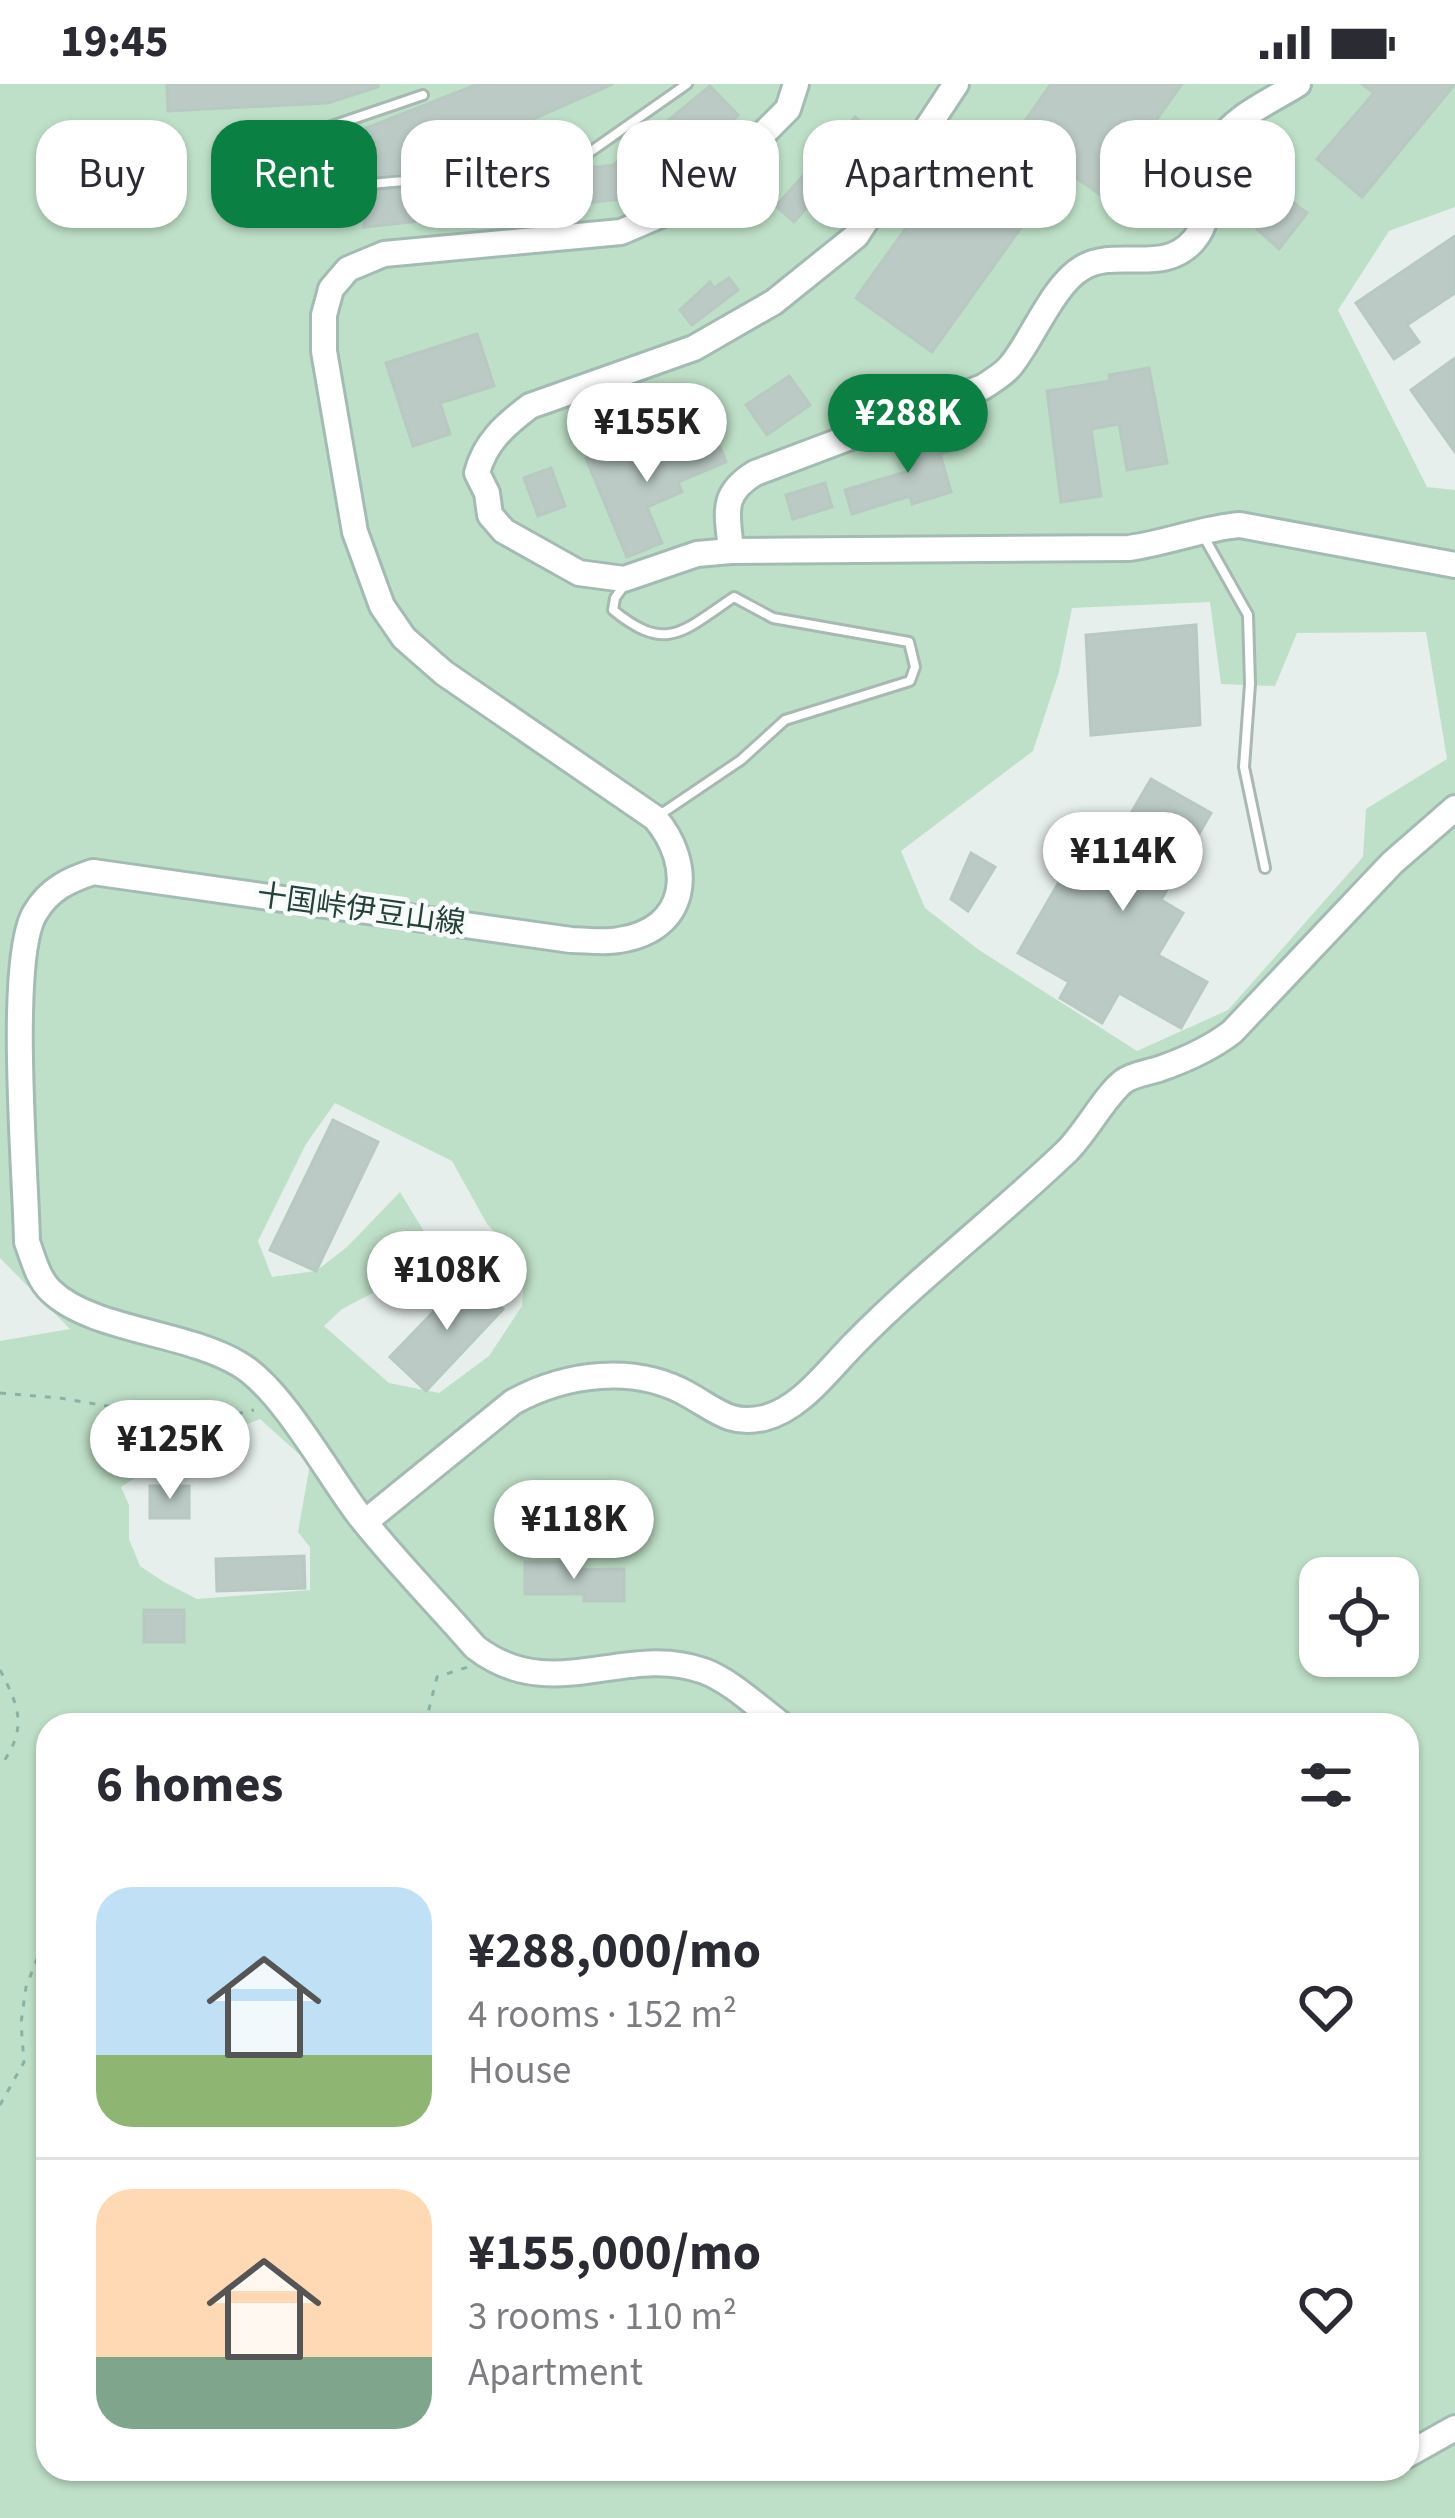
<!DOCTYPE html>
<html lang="en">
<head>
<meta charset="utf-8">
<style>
	body { margin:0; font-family:"Source Sans 3","Noto Sans JP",sans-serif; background:#f2f2f3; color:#2b2b33; height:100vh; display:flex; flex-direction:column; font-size:45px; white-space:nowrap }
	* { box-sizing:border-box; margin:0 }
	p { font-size:39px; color:#7c7c81 }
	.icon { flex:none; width:66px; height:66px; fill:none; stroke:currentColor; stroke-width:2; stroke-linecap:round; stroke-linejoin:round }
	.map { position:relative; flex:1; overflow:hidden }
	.panel { position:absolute; left:36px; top:1629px; width:1383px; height:768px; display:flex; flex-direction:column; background:#fff; border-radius:36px; box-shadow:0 3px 9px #0004 }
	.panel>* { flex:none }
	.hud { position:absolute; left:36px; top:36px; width:1383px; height:108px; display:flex; gap:24px }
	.buttons { position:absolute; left:1299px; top:1473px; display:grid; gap:24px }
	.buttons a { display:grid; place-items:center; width:120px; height:120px; border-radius:24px; background:#fff; box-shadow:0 3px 9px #0004; font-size:60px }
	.price { position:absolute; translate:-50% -102px; padding:0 27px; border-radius:42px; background:#fff; color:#222; font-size:39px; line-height:78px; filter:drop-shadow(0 3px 6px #0008) }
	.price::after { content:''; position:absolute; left:50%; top:72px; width:36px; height:27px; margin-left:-18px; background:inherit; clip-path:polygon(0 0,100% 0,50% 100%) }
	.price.selected { background:#0b8043; color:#fff }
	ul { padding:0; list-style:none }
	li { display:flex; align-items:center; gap:36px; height:300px; padding:0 60px }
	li+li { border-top:3px solid #e1e1e2 }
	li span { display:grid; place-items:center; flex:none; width:336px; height:240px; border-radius:36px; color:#555 }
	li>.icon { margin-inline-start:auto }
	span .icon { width:144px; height:144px; fill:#fffc; stroke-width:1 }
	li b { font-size:51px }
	h2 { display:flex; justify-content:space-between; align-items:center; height:144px; padding:0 60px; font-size:51px }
	.tag { padding:0 42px; border-radius:36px; background:#fff; box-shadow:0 3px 9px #0004; font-size:42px; line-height:108px }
	.tag.selected { background:#0b8043; color:#fff }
	.status { display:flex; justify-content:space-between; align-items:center; height:84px; padding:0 60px; background:#fff; direction:ltr }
	.status svg { height:33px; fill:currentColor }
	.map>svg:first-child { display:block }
	.green { fill:#bfe0c8; fill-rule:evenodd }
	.building { fill:#bbcac4; stroke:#b8c9c2; stroke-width:3 }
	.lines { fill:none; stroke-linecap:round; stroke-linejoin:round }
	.lane-casing { stroke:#a8b8b2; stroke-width:14 }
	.secondary-casing { stroke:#a4bbb3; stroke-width:30 }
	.path { stroke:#86b3a5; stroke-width:3; stroke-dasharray:6 9; stroke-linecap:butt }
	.lane { stroke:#fff; stroke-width:8 }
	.secondary { stroke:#fff; stroke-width:24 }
	.labels { text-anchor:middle; stroke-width:9; stroke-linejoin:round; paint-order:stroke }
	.street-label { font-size:30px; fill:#24423a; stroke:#f7fbf9 }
</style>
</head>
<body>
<div class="status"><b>19:45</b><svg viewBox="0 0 49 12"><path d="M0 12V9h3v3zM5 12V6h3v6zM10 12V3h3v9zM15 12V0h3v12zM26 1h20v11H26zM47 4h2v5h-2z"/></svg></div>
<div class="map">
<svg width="1455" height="2434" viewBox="0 0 1455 2434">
	<rect width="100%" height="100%" fill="#e6efeb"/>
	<path class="green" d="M0,0H1455V123L1389,147L1338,226L1427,403L1455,406V2434H0V1257L70,1245L0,1174ZM1210,518L1221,600L1275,602L1297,549L1426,548L1447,675L1366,725L1363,773L1228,926L1137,967L979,866L925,824L901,767L1033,667L1059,588L1072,524ZM335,1019L452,1077L487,1140L525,1180L522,1222L489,1272L439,1309L389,1299L324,1242L342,1225L415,1187L434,1164L400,1108L347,1163L316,1187L272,1193L258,1157L306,1060ZM260,1335L310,1380L298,1448L310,1463V1506L197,1515L164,1498L140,1482L129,1455V1421L121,1403L170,1371ZM1320,1494H1398V1572H1320ZM48,1641H1407V2385H48Z"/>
	<g class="building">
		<path d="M167,0H378V3L328,19L168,27Z"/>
		<path d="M478,0H613L472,62L479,81L367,92L354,49Z"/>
		<path d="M1051,0H1182L1102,112L1015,51Z"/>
		<path d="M1362,0H1455L1362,113L1317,75L1374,9Z"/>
		<path d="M710,2L738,31L693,77L631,114L364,143L366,111L371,108L614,81Z"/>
		<path d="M855,33L873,48L794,138L776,122Z"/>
		<path d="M959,70L1035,124L932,268L856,214Z"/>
		<path d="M1282,110L1307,129L1279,165L1257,145Z"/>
		<path d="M1455,152V209L1407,241L1419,258L1394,275L1356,219Z"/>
		<path d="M729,194L738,206L692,241L680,226L710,198L714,204Z"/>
		<path d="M477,250L494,302L440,319L450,350L413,362L386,279Z"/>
		<path d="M1455,274V368L1411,306Z"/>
		<path d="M1149,284L1167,379L1127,386L1119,340L1091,345L1101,412L1061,418L1047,307L1110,297L1109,291Z"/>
		<path d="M789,292L810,321L767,351L746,321Z"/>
		<path d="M943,344L949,367L940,370L951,408L912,420L910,412L852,430L845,406L912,386L903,355Z"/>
		<path d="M714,349L726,378L678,398L682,408L647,423L662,459L627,473L586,374L627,357L632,370L650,363L654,374Z"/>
		<path d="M551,384L565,422L538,432L524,394Z"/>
		<path d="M825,399L832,423L793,435L786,411Z"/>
		<path d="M1196,541L1200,641L1091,651L1086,551Z"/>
		<path d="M1151,695L1211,729L1161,816L1183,829L1158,871L1207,898L1181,944L1119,909L1102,939L1060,914L1069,898L1018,869L1089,746L1113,760Z"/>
		<path d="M971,769L995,783L968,827L951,815Z"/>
		<path d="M333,1036L378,1058L316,1187L270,1166Z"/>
		<path d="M468,1192L503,1225L426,1307L390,1273Z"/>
		<rect x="150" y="1402" width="39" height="32"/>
		<path d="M304,1472L305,1504L217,1507L216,1475Z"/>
		<path d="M525,1478H565V1486L624,1485V1517H584V1510H525Z"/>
		<rect x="144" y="1526" width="40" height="32"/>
	</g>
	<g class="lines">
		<defs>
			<g id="lane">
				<path d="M423,11L273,62L272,70L322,81L358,101L463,92L590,68L687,0"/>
				<path d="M1204,453L1248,531L1250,600L1244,683L1265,784"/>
				<path d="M623,503L615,514L613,526C667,570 683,547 734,513L773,534L909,558L915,583L910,597L785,636L741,676L661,730"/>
			</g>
			<g id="secondary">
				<path d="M956,0L856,152L774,218L694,264L530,322C505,341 485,358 477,389L487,409L490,431L504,447L579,489L624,495L697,470L731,467L1129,464C1167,459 1202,444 1240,441L1455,481"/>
				<path d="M731,467C728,430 719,411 755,389L983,303C993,296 1005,290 1012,280C1033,254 1053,201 1082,184C1117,163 1164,192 1194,156C1217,129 1202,90 1218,60C1232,33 1273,16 1298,0"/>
				<path d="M365,1438L513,1318C566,1289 635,1280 689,1311C716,1326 731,1342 764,1334C801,1325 829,1285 855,1259C922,1191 997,1134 1066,1068C1085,1050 1106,1010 1124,997C1132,991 1149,988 1159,985C1185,976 1210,965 1232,948L1392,779L1455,724"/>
				<path d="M782,1641C759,1624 731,1597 704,1587C625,1558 552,1623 475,1563C437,1519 395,1477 359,1431C327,1389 282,1305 239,1280C186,1248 91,1246 51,1207C38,1195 33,1174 27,1158C26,1093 7,875 35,829C49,805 69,796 93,788L571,856C586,856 604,859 619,856C689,846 695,781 655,734L444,589L404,554L382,522L355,448L324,267V231L331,205L348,185L384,170L621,148L663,130L723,90L788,25L796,0"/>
				<path d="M1407,2371L1455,2344"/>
			</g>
		</defs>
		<use href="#lane" class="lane-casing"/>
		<use href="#secondary" class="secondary-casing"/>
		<g class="path">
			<path d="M0,1309L60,1314L201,1338L254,1326"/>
			<path d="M0,1586C21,1626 27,1645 0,1683"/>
			<path d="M425,1641L437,1593L468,1583"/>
			<path d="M0,2021L24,1978L21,1939L26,1903L48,1847"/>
		</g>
		<use href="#lane" class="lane"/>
		<use href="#secondary" class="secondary"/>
	</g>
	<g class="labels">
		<g class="street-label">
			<text transform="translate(361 825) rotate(8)" y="10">十国峠伊豆山線</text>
		</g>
	</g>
</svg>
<div class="buttons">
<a><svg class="icon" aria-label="locate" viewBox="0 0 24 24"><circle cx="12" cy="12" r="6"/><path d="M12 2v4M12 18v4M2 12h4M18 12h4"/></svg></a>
</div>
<b class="price selected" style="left:908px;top:392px">¥288K</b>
<b class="price" style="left:647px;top:401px">¥155K</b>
<b class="price" style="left:1123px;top:830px">¥114K</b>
<b class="price" style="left:447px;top:1249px">¥108K</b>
<b class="price" style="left:170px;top:1418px">¥125K</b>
<b class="price" style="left:574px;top:1498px">¥118K</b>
<div class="hud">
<a class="tag">Buy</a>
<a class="tag selected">Rent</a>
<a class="tag">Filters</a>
<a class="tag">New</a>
<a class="tag">Apartment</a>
<a class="tag">House</a>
</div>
<section class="panel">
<h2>6 homes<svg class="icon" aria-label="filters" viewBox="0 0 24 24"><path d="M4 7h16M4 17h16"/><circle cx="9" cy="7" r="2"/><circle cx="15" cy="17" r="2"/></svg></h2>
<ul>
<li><span style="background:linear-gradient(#bfe0f5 70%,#8fb573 0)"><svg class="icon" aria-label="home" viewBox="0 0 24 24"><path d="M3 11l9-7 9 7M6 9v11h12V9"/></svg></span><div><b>¥288,000/mo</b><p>4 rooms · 152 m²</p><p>House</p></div><svg class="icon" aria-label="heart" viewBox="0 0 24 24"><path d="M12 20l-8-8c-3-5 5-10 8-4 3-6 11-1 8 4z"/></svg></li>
<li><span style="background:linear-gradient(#ffd9b3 70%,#7fa58c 0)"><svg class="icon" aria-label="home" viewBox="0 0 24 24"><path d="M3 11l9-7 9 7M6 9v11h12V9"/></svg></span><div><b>¥155,000/mo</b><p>3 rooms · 110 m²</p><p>Apartment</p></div><svg class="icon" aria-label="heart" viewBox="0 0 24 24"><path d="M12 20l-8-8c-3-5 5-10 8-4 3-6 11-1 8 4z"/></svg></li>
</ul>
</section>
</div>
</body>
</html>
